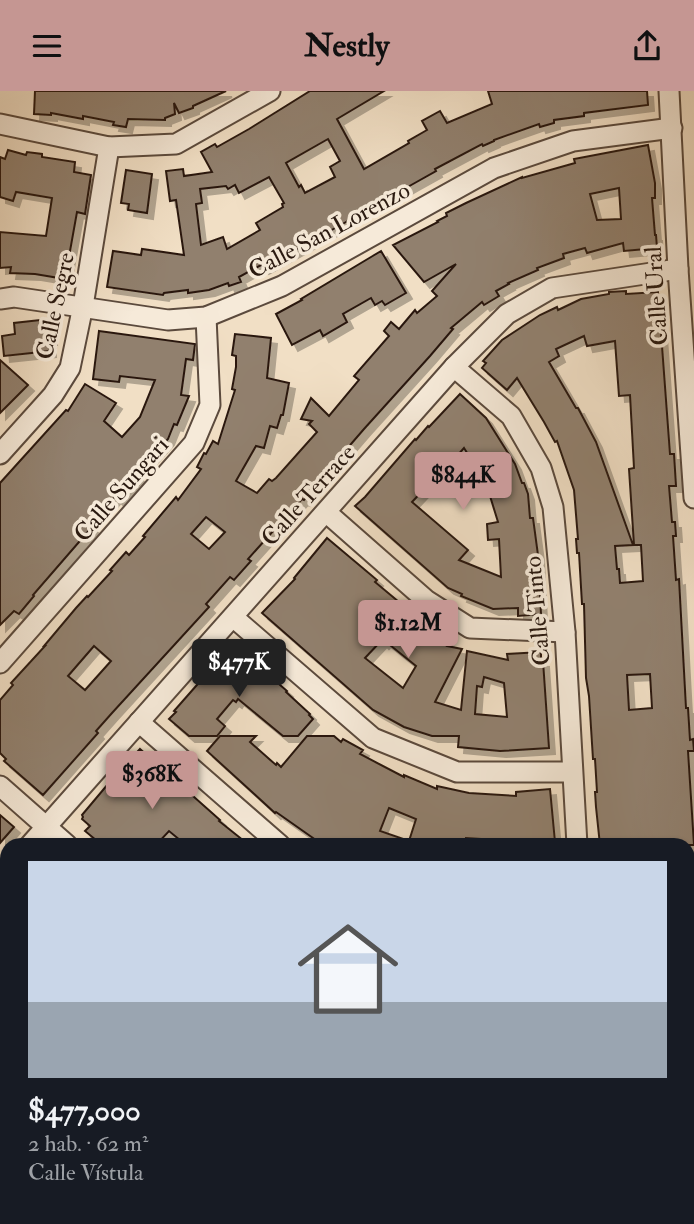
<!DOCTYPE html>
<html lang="es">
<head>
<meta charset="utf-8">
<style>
	body { margin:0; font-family:"IM FELL Double Pica",serif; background:#242831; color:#f1f3f6; height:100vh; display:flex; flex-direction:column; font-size:26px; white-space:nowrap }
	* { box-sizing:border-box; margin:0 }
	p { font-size:23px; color:#9ea1a6 }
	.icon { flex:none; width:38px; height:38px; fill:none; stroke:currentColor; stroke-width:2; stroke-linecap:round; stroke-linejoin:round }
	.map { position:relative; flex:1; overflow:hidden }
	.details { position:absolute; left:0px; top:747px; width:695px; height:387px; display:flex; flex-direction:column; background:#171b24; border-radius:21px 21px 0 0; box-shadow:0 2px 5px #0004 }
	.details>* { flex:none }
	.price { position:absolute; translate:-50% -60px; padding:0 16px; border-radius:7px; background:#c59692; color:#111; font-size:23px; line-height:46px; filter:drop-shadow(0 2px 4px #0008) }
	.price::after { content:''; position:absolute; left:50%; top:42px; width:21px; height:16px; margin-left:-10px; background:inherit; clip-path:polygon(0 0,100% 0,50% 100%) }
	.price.active { background:#222; color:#fff }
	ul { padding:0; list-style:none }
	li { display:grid; align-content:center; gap:14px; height:371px; padding:0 28px }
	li+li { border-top:2px solid #363941 }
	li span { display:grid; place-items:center; height:217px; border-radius:0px; color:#555 }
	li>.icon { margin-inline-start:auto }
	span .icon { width:126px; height:126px; fill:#fffc; stroke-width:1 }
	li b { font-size:30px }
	header { display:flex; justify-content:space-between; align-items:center; height:91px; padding:0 28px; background:#c59692; color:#111; font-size:32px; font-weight:700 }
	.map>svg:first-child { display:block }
	.green { fill:#cfbda6; stroke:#7c6b5b; stroke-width:2 }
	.building { fill:#91806e; stroke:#291910; stroke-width:2; fill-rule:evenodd; filter:url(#shadow) }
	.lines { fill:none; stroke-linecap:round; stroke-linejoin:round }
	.minor-casing { stroke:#5b4a3d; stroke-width:23 }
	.major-casing { stroke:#291910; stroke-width:28 }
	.minor { stroke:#f6ead9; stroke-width:19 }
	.major { stroke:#f1dfc5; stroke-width:24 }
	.labels { text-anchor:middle; stroke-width:7; stroke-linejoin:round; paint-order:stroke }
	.street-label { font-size:24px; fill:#291910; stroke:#f6ead9 }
</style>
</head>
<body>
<header><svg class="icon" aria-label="menu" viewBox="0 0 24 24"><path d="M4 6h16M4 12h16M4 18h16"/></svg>Nestly<svg class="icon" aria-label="share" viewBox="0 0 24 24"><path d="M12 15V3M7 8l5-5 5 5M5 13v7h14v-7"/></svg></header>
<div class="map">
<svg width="694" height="1133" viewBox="0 0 694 1133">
	<defs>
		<filter id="shadow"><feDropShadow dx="6" dy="6" stdDeviation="0" flood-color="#0004"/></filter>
	</defs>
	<rect width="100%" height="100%" fill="#f1dfc5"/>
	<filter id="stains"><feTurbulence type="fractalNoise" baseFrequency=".00286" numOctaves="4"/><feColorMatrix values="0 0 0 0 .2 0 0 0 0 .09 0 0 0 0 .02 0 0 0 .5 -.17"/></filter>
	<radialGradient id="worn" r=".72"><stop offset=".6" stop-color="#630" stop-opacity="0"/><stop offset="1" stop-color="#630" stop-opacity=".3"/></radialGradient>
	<g class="green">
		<path d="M7,803V1097L0,1095V811Z"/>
		<path d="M161,1127H221L220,1133H191Z"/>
	</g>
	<g class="building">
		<path d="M35,0H226L193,15V17L179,22L174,12L175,23L165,27V29L128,28L126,36L113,34L114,31L83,25V28L51,22V24L34,23Z"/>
		<path d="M310,0H384L337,28L364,78L409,52L408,50L427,39L422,30L440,20L447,32L492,13L488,0H647L648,14L584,22V25L554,29V32L540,36L539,33L494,49V50L483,55L482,53L435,78L436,80L413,93L397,102L396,100L353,123L355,126L274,171L263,177L261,174L239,186L241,191L229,195L228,192L209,199L188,202V199L164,202L163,204L107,196L113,160L141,164L142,158L184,164L176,109L170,110L166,80L183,78L184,85L212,81L201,61L215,53L217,56L249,38ZM328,48L340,70L330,76L335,86L305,102L301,94L299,96L286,72ZM269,86L284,112L282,113L283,116L256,132L260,139L227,158L223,146L201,154L196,113L202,112L200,98L226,95L228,98L235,94L239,102Z"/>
		<path d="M648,54L655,92V107H652L655,144H656L657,157L624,160L623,152L587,162L585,157L563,163L564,167L537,177L538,179L508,192L509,193L496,200L499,205L484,214L482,211L451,237L453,238L430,265L364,338L319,390L320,391L304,409L302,408L248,468L251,470L234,489L230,486L206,513L209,516L112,622L96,640L98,642L43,704L4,670L6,668L0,662V609L13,594L11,592L45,555H44L76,517L87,505L88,506L112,480L110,479L126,461L129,464L145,446L143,445L176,406L178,409L201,378L197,376L204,362L206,363L213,350L218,353L235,299L232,298L236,276V265L232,264L235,243L271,247L267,287L289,292L283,324H281L277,337L270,335L264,357L256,355L236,390L257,402L269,388L272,390L276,387L317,341L309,333L312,330L301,328L311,307L329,325L359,289L354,285L389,245L384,240L391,231L399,238L415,219L417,222L437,205L432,200L456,173L424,191L393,154L438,131L437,130L447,125L446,122L466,112L522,86V87L575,72L574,68ZM619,97L621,128L597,129L590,103ZM206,426L225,441L209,458L191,443ZM94,555L111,570L85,599L68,585Z"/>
		<path d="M8,59L26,64L27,61L42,63V66L75,71L74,81L91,84L85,123L77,121L65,188L35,183L10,182L11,176L0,177V141L46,145L52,107L16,101L13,110L0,106V66L5,68Z"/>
		<path d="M126,79L152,83L147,122L128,119L129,113L121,112Z"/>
		<path d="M381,160L406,202L385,214L382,210L375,214L371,207L343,223L347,231L323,245L320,239L292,254L276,223L302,209L301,208Z"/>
		<path d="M626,200V203L658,201L670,363H674L676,395H669L672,431H675L676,445H673L676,489L679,488L686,617H688L690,649L693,648L694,660H688L694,754H600L596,716L595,701H597L595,668H593L589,605L586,587L584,513H582L579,462H577L576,448H578L574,399L557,350L555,351L544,331L517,287L507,299L482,277L486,272L483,270L502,249L540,224L557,216L558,219L581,208L609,203V201ZM584,245L587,255L615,250L619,305L630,304L634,377L629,378L634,454H641L643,490L620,492L619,478H617L615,455L633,454L596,351L578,317H576L549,271L559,265L556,258ZM650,583L652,617L629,619L627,584Z"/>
		<path d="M49,228L51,248H49L50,260L4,265L2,245L15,243L14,232Z"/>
		<path d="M99,240L195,253L193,269L186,268L181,304L189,305L177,334L174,333L168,348L136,383L138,385L117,408L115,406L90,435L92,436L33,504L34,505L19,523L14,520L0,534V392L66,319L68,320L85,293L116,312L104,330L122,346L140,326L155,289L120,285L119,291L93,288Z"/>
		<path d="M0,269L28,294L0,322Z"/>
		<path d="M460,303L486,327L515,373L522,392H524L528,403L530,427H533L538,464L541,523L518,525V517L493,518L461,505L462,503L448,497L355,415L365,406L415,348L416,349L428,335L429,336ZM464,357L486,392L498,431L487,433L488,449L499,448L501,486L459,469L468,459L412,411L428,394L430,396Z"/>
		<path d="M327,447L377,489L375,491L399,511L397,512L428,536L425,539L449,551L447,555L462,558L435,611L461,619L467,560L508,569L507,563L541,561V570H543L549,657L500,660L458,656L459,645H432L404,636L373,619L262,522L295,488L294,487ZM381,550L383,552L385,550L416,575L403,597L365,567ZM484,586L504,592L507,626L475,623L477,595L482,596Z"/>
		<path d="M233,553L287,600L286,601L310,623L309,624L313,628L298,645H283L238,608L236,611L233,609L217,628L225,635L217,645H189L169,628L176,621L174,620Z"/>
		<path d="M220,645H256L250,651L276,674L277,672L281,676L307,645H334L341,651L343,648L363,659L360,663L404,686V684L437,698V695L469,702L516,705V701L550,698L555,751H552V754H497V749L466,747V754H323L276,721L275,722L207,660ZM389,717L416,728L409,750L380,740Z"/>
		<path d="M140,658L220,729L219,730L249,754H186L169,740L156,754H102L85,740L90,735L82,728L83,726L82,724L108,693L110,695L129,675L126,673Z"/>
		<path d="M0,724L14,736L0,752Z"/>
	</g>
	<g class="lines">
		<defs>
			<g id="minor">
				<path d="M669,0L678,178L694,407"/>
				<path d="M0,33L109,56L176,53L270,0"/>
				<path d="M0,208L14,206L168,229L206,226L282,195L494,77L573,50L672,37"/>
				<path d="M454,276L511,325L541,377L553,416L565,541L577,754"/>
				<path d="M0,363L53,304L70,277L83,215L109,56"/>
				<path d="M326,421L426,509L470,537L565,541"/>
				<path d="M233,526L373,647L457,681H572"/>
				<path d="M0,572L194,352L210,314L206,226"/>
				<path d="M139,631L280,754"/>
				<path d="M0,695L67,754"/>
				<path d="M30,754L454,276L507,223L552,197L678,178"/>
				<path d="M0,790L7,782"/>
				<path d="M688,954L694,953"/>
				<path d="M235,1133L237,1127"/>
				<path d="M394,1133L395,1127"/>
				<path d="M427,1133L428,1127"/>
				<path d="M582,1133L583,1127"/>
			</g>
			<g id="major">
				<path d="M0,1120L7,1121"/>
				<path d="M36,1127L66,1133"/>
			</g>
		</defs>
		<use href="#minor" class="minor-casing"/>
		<use href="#major" class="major-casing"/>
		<use href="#minor" class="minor"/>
		<use href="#major" class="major"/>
	</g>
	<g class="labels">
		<g class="street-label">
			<text transform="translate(329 139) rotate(-28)" y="8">Calle San Lorenzo</text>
			<text transform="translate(656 205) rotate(-94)" y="8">Calle Ural</text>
			<text transform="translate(55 215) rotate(-78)" y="8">Calle Segre</text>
			<text transform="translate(121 398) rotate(-49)" y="8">Calle Sungari</text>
			<text transform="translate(308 404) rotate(-48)" y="8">Calle Terrace</text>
			<text transform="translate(537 520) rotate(-95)" y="8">Calle Tinto</text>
		</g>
	</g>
	<rect width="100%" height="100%" filter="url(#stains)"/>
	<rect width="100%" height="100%" fill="url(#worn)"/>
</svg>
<b class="price" style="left:463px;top:421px">$844K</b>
<b class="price" style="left:408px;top:569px">$1.12M</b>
<b class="price active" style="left:239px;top:608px">$477K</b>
<b class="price" style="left:152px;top:720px">$368K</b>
<section class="details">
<ul>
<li><span style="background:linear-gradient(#c9d6e8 65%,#9aa5b1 0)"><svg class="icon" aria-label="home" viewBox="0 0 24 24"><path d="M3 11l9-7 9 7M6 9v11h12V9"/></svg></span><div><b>$477,000</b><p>2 hab. · 62 m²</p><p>Calle Vístula</p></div></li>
</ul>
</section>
</div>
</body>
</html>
